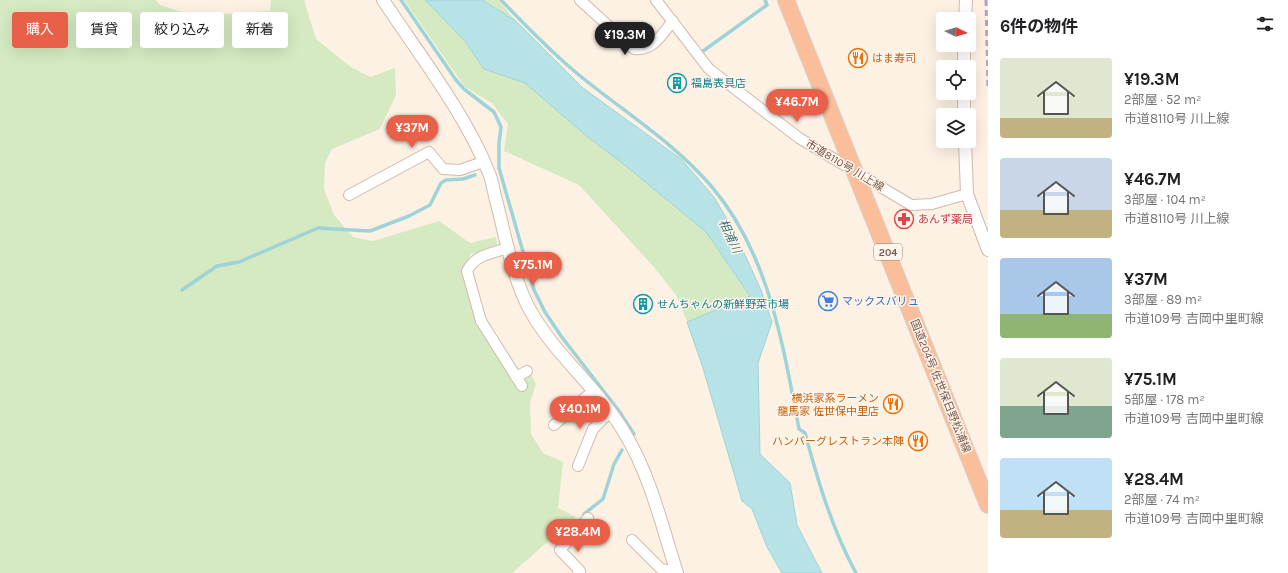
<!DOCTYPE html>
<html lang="ja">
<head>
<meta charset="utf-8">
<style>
	body { margin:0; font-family:Karla,"Noto Sans JP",sans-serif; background:#f6f6f6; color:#202124; height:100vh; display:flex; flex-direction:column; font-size:15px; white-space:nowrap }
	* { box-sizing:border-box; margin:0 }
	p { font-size:13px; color:#757577 }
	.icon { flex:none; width:22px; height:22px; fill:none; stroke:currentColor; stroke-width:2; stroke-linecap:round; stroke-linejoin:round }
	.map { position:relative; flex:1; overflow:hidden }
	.side { display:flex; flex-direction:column; background:#fff; width:300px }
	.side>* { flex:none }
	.hud { position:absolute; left:12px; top:12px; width:380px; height:36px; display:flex; gap:8px }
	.needle { width:26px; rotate:95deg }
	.tools { position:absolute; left:936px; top:12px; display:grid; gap:8px }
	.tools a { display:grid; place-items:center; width:40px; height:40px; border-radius:4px; background:#fff; box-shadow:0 4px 16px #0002; font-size:20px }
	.price { position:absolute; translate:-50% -34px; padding:0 9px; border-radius:14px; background:#e86047; color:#fff; font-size:13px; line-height:26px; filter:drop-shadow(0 1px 2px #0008) }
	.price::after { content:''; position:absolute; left:50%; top:24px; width:12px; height:9px; margin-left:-6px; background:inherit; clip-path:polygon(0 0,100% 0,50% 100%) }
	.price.current { background:#222; color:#fff }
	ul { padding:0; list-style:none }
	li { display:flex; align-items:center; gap:12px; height:100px; padding:0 12px }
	li span { display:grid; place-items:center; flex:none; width:112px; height:80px; border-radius:4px; color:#555 }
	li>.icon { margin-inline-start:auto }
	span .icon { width:48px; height:48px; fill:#fffc; stroke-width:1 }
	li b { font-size:17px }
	h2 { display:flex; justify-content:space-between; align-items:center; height:48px; padding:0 12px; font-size:17px }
	.chip { padding:0 14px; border-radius:4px; background:#fff; box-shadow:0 4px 16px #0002; font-size:14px; line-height:36px }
	.chip.current { background:#e86047; color:#fff }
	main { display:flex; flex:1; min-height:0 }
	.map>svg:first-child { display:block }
	.green { fill:#d5eac2 }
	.water { fill:#b8e3e6; stroke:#9ed3d8 }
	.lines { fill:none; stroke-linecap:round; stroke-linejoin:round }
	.stream { stroke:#9ed3d8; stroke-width:3.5 }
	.minor-casing { stroke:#d0baad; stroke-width:12 }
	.tertiary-casing { stroke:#d0baad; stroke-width:14 }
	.trunk-casing { stroke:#d8d0cc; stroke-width:18 }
	.minor { stroke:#fff; stroke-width:10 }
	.tertiary { stroke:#fff; stroke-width:12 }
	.trunk { stroke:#fabe9b; stroke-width:16 }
	.rail { stroke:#b3a2c6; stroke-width:3; stroke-dasharray:6 4; stroke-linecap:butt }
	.labels { text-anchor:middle; stroke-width:3; stroke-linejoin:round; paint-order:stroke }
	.shield { fill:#fff5eb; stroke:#9e867a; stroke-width:1 }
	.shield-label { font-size:10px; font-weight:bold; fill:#755649 }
	.food-label { font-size:11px; fill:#c56008; stroke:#fff5eb; text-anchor:end }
	.culture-label { font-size:11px; fill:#0d838f; stroke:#fff5eb; text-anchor:start }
	.street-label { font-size:11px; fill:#755649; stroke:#fff5eb }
	.health-label { font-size:11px; fill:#be3a42; stroke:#fff5eb; text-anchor:start }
	.shop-label { font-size:11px; fill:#366cbe; stroke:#fff5eb; text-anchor:start }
	.water-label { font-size:12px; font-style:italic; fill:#3c757b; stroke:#fff5eb }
</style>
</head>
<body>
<main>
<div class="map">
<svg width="988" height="573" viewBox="0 0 988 573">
	<rect width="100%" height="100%" fill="#fdf1e4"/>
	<g class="green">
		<path d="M0,0H156L160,5L194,16L270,11L271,0H304L316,39L351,67L370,77L395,68L396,95L380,129L332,149L325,163L324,189L334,215L353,237L373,241L439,221L470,243L496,237L498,247L471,254L461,272L477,322L524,380V377L531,374L536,384L530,403L531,434L543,453L563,462L558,508L576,517L512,573H0Z"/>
		<path d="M404,0H425L464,40L484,69L525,83L589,138L621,162L706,232L750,296L687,322L676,295L653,266L579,185L504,151L508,124L492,103L465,87Z"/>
		<path d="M482,0H498L516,21L484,1Z"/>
	</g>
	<path class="water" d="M425,0H482L516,21L583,88L681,159L714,197L735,233L761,290L772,322L758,363L760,454L790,483L797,525L822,573H782L767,547L752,509L742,501L703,368L687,322L750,296L706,232L621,162L589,138L525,83L484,69L464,40Z"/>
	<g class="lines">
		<g class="stream">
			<path d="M401,0L456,80L464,89L494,112L501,127L499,143V168L534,290L545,312L561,336L619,411L634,434"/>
			<path d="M501,0C524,24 547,48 573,70C619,109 672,140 712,187C769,254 783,345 799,429L805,433C818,481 832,529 856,573"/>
			<path d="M699,54L767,5L765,0"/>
			<path d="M182,290L217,266L239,262L318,228L370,231L409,216L430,205L441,183L446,180L463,179L475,175"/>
			<path d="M584,514L603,499L614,464L622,450"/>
		</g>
		<defs>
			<g id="minor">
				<path d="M580,0L634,49C654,51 661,35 673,21"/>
				<path d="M656,0L709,69L799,138L911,205L932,204L967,194"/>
				<path d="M349,195L429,152L443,169L460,170L483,162"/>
				<path d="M508,248C491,254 476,254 467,271L481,321L522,386"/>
				<path d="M516,377L527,371"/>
				<path d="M554,425L594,390"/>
				<path d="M578,466L593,429L610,412"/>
				<path d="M632,540L661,569L676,572"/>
				<path d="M578,573L580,571L560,550L588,518"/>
			</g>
			<g id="tertiary">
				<path d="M383,0C418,53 465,113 489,173C493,183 494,194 497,204C506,239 513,279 530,310C554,354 598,388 624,432C650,474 662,526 677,573"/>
				<path d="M965,19L966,0"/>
				<path d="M964,67V45"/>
				<path d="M964,93V115"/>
				<path d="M965,141L967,194L988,250"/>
			</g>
			<path id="trunk" d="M786,0L988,505"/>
		</defs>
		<use href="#minor" class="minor-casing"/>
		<use href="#tertiary" class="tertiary-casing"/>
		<use href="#trunk" class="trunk-casing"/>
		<use href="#minor" class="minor"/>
		<use href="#tertiary" class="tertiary"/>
		<use href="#trunk" class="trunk"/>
		<path class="rail" d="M986,0L988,88"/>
	</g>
	<defs>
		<symbol id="restaurant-ring" viewBox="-11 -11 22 22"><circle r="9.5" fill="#fff5eb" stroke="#e8710a" stroke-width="1.5"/><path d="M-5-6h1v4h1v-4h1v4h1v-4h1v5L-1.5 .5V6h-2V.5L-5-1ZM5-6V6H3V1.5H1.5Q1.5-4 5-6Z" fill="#e8710a"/></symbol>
		<symbol id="building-ring" viewBox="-11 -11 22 22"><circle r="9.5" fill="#fff5eb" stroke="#0f9aa8" stroke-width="1.5"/><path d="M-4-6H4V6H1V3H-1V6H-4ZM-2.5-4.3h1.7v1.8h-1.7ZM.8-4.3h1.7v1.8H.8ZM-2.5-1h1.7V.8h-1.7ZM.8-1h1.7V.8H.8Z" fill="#0f9aa8"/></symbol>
		<symbol id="pharmacy-ring" viewBox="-11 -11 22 22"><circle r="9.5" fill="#fff5eb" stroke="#e0444e" stroke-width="1.5"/><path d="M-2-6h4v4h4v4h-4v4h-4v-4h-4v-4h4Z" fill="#e0444e"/></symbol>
		<symbol id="supermarket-ring" viewBox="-11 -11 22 22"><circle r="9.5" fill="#fff5eb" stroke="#3f7fe0" stroke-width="1.5"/><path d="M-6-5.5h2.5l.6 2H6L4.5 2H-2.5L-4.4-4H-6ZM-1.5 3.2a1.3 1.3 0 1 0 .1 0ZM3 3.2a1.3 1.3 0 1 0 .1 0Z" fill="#3f7fe0"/></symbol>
	</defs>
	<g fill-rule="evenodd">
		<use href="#restaurant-ring" x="847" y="47" width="22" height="22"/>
		<use href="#building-ring" x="666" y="72" width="22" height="22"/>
		<use href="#pharmacy-ring" x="893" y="208" width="22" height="22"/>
		<use href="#supermarket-ring" x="817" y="290" width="22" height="22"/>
		<use href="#building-ring" x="632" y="293" width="22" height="22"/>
		<use href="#restaurant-ring" x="882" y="393" width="22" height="22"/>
		<use href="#restaurant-ring" x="907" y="430" width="22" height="22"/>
	</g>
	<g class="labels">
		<rect class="shield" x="874" y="244" width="28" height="16" rx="3"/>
		<g class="shield-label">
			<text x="888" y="256">204</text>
		</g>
		<g class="food-label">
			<text x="872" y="62" text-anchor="start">はま寿司</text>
			<text x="879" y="402">横浜家系ラーメン<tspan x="879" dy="13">龍馬家 佐世保中里店</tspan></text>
			<text x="904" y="445">ハンバーグレストラン本陣</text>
		</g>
		<g class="culture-label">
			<text x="691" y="87">福島表具店</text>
			<text x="657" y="308">せんちゃんの新鮮野菜市場</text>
		</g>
		<g class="street-label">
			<text transform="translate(845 165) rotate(31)" y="4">市道8110号 川上線</text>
			<text transform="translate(941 386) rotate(68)" y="4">国道204号 佐世保日野松浦線</text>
		</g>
		<g class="health-label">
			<text x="918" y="223">あんず薬局</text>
		</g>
		<g class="shop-label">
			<text x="842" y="305">マックスバリュ</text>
		</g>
		<g class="water-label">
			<text transform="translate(730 236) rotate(65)" y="4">相浦川</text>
		</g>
	</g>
</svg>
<div class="tools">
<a><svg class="needle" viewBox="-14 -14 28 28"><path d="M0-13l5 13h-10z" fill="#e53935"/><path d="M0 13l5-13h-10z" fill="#757577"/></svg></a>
<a><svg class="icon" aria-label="locate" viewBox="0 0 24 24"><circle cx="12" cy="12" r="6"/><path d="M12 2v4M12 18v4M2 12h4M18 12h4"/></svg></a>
<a><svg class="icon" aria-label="layers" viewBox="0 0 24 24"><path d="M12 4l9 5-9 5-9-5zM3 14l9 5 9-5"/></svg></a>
</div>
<b class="price current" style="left:625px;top:56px">¥19.3M</b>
<b class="price" style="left:797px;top:123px">¥46.7M</b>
<b class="price" style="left:412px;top:149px">¥37M</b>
<b class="price" style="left:533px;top:286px">¥75.1M</b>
<b class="price" style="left:580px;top:430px">¥40.1M</b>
<b class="price" style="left:578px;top:553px">¥28.4M</b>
<div class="hud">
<a class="chip current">購入</a>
<a class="chip">賃貸</a>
<a class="chip">絞り込み</a>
<a class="chip">新着</a>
</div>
</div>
<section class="side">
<h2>6件の物件<svg class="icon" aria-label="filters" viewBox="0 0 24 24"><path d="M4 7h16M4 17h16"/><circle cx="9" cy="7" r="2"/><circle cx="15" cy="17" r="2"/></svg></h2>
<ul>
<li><span style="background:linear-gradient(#dfe7d0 75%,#c2b280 0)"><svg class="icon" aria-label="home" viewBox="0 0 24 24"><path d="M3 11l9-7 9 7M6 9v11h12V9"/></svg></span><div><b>¥19.3M</b><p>2部屋 · 52 m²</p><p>市道8110号 川上線</p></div></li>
<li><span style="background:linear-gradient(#c9d6e8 65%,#c2b280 0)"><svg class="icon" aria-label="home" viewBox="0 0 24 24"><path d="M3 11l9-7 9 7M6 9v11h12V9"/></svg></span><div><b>¥46.7M</b><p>3部屋 · 104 m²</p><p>市道8110号 川上線</p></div></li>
<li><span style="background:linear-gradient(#a9c7e8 70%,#8fb573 0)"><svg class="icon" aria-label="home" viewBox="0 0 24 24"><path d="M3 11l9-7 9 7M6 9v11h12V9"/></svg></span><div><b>¥37M</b><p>3部屋 · 89 m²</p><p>市道109号 吉岡中里町線</p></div></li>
<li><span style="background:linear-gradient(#dfe7d0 60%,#7fa58c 0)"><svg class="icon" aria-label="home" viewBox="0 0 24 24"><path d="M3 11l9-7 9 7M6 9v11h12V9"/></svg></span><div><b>¥75.1M</b><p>5部屋 · 178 m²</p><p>市道109号 吉岡中里町線</p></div></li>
<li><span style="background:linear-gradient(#bfe0f5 65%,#c2b280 0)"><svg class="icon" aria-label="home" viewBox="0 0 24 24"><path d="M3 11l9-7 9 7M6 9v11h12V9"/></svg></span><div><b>¥28.4M</b><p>2部屋 · 74 m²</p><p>市道109号 吉岡中里町線</p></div></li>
</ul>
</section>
</main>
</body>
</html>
